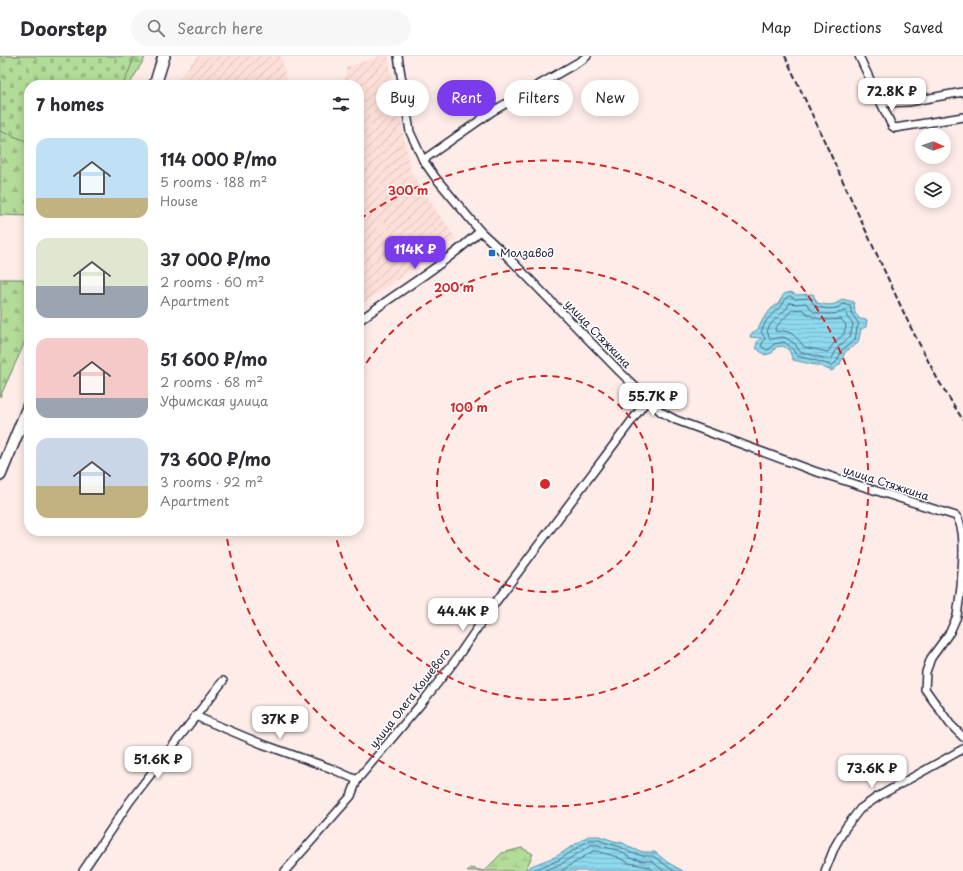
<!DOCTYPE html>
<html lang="en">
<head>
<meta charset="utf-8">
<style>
	body { margin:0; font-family:"Playpen Sans",sans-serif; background:#f7f7f7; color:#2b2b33; height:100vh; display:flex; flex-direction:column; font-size:15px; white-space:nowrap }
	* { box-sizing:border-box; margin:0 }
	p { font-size:13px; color:#7c7c81 }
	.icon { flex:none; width:22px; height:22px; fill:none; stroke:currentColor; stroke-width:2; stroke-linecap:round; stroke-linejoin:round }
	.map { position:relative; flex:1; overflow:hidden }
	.sheet { position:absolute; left:24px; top:24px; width:340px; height:456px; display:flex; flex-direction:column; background:#fff; border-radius:16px; box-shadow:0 2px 10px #0003 }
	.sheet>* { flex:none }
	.banner { position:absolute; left:376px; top:24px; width:380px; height:36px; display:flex; gap:8px }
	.needle { width:26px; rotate:92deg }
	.fabs { position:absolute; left:915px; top:72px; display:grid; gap:8px }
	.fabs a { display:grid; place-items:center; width:36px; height:36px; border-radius:50%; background:#fff; box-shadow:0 2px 10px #0003; font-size:20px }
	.price { position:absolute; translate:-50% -34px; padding:0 9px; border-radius:8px; background:#fff; color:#222; font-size:13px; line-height:26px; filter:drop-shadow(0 1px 2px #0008) }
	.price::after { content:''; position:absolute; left:50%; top:24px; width:12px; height:9px; margin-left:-6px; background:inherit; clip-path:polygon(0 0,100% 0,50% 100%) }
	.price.selected { background:#7c3aed; color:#fff }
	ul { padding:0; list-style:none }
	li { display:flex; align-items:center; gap:12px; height:100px; padding:0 12px }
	li span { display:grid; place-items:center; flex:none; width:112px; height:80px; border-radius:12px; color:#555 }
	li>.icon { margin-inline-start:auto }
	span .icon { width:48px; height:48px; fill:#fffc; stroke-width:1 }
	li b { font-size:17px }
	h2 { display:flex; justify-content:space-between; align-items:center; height:48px; padding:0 12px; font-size:17px }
	.chip { padding:0 14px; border-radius:18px; background:#fff; box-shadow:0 2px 10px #0003; font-size:14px; line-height:36px }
	.chip.selected { background:#7c3aed; color:#fff }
	header { display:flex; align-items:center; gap:24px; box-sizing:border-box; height:56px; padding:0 20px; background:#fff; border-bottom:1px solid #e1e1e2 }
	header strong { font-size:19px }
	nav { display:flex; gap:22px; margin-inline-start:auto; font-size:14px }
	.search { width:280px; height:36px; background:#f7f7f7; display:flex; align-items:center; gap:10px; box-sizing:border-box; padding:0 14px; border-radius:22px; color:#7c7c81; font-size:15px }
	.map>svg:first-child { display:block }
	.industrial { fill:url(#industrial-furrows) }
	.forest { fill:url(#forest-firs); stroke:#6a7f6a }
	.wetland { fill:url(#wetland-marsh); stroke:#6a7f6a }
	.cemetery { fill:url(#cemetery-stones); stroke:#6a7f6a }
	.water { fill:url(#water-rules); stroke:#6290a6 }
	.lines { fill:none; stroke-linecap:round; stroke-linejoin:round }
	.shore { stroke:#4d6b82; stroke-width:1 }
	.minor-casing { stroke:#22223b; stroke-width:10 }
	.primary-casing { stroke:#22223b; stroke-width:14 }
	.minor { stroke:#fff; stroke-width:7 }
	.primary { stroke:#fff; stroke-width:11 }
	.rail { stroke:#22223b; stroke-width:2; stroke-dasharray:6 3; stroke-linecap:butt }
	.ring { fill:none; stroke:#d62828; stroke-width:2; stroke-dasharray:7 5 }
	.poi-dot { fill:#1f6fb2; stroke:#fff; stroke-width:1.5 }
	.labels { text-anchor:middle; stroke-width:3; stroke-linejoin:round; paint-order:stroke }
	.poi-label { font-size:11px; fill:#22223b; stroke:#fff; text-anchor:start }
	.street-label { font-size:11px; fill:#22223b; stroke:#fff }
	.centre { fill:#d62828; stroke:#fff; stroke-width:2 }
	.ring-label { font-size:12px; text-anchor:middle; font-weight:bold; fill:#d62828; stroke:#fff; stroke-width:3; stroke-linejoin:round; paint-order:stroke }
</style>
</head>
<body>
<header>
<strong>Doorstep</strong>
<div class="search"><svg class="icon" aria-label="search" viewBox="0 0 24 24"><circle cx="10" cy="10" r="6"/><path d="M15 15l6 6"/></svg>Search here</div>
<nav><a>Map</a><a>Directions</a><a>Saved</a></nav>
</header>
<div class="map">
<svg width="963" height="815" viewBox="0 0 963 815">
	<defs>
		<pattern id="industrial-furrows" width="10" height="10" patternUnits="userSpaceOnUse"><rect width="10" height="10" fill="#fddfd8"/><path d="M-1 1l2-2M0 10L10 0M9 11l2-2" fill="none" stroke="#d9bfba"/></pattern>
		<pattern id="forest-firs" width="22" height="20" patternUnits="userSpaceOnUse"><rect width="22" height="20" fill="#b3dc98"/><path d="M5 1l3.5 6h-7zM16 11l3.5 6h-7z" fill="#9abc84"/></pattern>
		<pattern id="wetland-marsh" width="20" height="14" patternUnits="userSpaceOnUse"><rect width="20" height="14" fill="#b3dc98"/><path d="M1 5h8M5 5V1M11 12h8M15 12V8" fill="none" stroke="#9abc84"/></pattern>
		<pattern id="cemetery-stones" width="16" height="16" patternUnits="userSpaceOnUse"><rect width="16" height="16" fill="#b3dc98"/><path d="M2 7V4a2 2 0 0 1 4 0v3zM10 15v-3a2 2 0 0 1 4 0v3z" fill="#9abc84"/></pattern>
		<pattern id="water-rules" width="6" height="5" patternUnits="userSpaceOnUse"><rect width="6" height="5" fill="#8dd9ed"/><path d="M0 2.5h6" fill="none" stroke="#79bacc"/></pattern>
	</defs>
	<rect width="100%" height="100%" fill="#feece8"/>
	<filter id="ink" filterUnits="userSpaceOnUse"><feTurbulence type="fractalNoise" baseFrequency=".025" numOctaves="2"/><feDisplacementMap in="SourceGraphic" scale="8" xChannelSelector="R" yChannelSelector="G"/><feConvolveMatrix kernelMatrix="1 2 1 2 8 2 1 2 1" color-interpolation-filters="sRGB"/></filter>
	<g filter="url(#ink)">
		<g class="industrial">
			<path d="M198,0H281L288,29H173Z"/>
			<path d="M381,0H388L411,117L456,183L359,250V29H343L347,11Z"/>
		</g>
		<g class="forest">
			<path d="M0,0H146L129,29H29V160L0,159Z"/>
			<path d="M0,223H23L29,237V277L0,341Z"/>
		</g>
		<path class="wetland" d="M522,792L533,798L525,815H467L470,812L484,815L502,797Z"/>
		<path class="cemetery" d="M0,0H135L123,29H29V86L0,75Z"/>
		<g class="water">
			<path d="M791,236L796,239L813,238L817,247C828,249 834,251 842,243L854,246L855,257L860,263L867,264L866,271L861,273L858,287L845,296L840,308L832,315L820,310L793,304L789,294L783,290L776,291L772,297L765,299L756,292L757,286L761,282L750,281L751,278L758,273L763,263L772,252L778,248L784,238Z"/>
			<path d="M588,780H599L614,785L623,787L633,793L644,796H655L667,806L683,815H525L531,810L557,800Z"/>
		</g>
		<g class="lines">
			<g class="shore">
				<path d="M790,240L795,243L810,242L815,250C826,253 835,255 843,248L850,250L852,258L859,268L857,272L855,284L842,294L837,305L832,310L821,306L797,300L792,292L784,286L774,288L770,293L767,294L761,290L765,282L761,276L766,265L775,255L781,251L786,242Z"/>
				<path d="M790,247L796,248L806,247C809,250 810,253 813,255C822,259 836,259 844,255H846L847,261L853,268L850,281L838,291L831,304L800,296L795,288L786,282L782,281L772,283H770L767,275C771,266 777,262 784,255C787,253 788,249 790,247Z"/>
				<path d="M803,254C813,264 826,265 841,263L846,269L844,278L834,287L828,296L804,291C799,284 793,276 784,275C781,275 778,276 775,275L776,271L792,254Z"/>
				<path d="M531,815L559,804L589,784H598L613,789L621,791L631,797L643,800H653L674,815"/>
				<path d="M543,815L561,808L591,789H597L620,795L630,802L642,805H651L664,815"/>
				<path d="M561,815L593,795H597L617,801L629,807L649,811L654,815"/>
			</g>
			<defs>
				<g id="minor">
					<path d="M398,0L410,76L423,104L435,121L480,175L507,200L619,315L661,356L676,364L814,415L956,460C963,469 963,485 963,497"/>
					<path d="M859,0L881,47L908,46L963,36"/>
					<path d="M881,47L892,70L895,72L963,61"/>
					<path d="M423,104L493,55L582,4L587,0"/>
					<path d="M359,265C399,235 444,209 480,175"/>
					<path d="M963,498L961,531L957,560L950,576L931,602L926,616L925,633L950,668L963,681"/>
					<path d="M195,660L262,688L330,712L357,724"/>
					<path d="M83,815L130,745L223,625"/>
					<path d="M285,815L351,740L357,724L425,643L454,606L489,555L648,343"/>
					<path d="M825,815L835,790L846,771L860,753L879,740L963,693"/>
				</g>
				<g id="primary">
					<path d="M155,29L164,0"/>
					<path d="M0,419L29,349"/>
				</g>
			</defs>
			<use href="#minor" class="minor-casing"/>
			<use href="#primary" class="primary-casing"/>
			<use href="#minor" class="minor"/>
			<use href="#primary" class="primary"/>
			<path class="rail" d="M785,0L909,268L938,324L963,364"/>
		</g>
	</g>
	<g class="ring">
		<circle cx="545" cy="428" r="108"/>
		<path d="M360 317A216 216 0 1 1 335 477"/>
		<path d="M360 163A323 323 0 1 1 226 476"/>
	</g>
	<rect class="poi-dot" x="488" y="193" width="8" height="8" rx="2"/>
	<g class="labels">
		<g class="poi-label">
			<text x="500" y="201">Молзавод</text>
		</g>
		<g class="street-label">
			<text transform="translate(598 278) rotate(46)" y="4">улица Стяжкина</text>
			<text transform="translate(886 427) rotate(18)" y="4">улица Стяжкина</text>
			<text transform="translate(410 642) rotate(-52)" y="4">улица Олега Кошевого</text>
		</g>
	</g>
	<circle cx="545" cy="428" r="6" class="centre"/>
	<g class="ring-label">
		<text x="408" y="139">300 m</text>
		<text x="454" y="236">200 m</text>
		<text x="469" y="356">100 m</text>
	</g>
</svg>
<div class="fabs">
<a><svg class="needle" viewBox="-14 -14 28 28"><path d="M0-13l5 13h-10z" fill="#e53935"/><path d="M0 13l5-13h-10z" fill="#7c7c81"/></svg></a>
<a><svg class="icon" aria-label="layers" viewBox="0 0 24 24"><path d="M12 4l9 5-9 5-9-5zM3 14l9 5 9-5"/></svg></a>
</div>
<b class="price" style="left:892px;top:56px">72.8K ₽</b>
<b class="price selected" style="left:415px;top:214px">114K ₽</b>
<b class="price" style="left:653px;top:361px">55.7K ₽</b>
<b class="price" style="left:463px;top:576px">44.4K ₽</b>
<b class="price" style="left:280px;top:684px">37K ₽</b>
<b class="price" style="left:158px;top:724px">51.6K ₽</b>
<b class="price" style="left:872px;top:733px">73.6K ₽</b>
<div class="banner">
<a class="chip">Buy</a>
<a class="chip selected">Rent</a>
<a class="chip">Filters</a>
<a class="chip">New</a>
</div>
<section class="sheet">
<h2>7 homes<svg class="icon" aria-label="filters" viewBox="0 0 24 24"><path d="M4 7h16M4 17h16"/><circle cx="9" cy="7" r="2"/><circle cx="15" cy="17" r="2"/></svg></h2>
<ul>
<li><span style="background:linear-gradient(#bfe0f5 75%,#c2b280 0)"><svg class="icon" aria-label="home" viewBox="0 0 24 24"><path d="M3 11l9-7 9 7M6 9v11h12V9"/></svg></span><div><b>114 000 ₽/mo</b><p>5 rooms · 188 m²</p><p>House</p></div></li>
<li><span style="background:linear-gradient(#dfe7d0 60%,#9aa5b1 0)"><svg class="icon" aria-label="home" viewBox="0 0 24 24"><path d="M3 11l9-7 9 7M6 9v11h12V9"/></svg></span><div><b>37 000 ₽/mo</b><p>2 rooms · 60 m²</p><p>Apartment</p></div></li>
<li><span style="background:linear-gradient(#f6c9c9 75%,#9aa5b1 0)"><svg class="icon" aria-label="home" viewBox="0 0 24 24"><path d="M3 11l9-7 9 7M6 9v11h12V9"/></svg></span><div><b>51 600 ₽/mo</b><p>2 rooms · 68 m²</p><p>Уфимская улица</p></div></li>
<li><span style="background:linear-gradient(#c9d6e8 60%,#c2b280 0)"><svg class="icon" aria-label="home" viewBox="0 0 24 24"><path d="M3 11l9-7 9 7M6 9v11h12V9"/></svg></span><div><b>73 600 ₽/mo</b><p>3 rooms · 92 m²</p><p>Apartment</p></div></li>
</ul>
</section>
</div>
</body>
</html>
